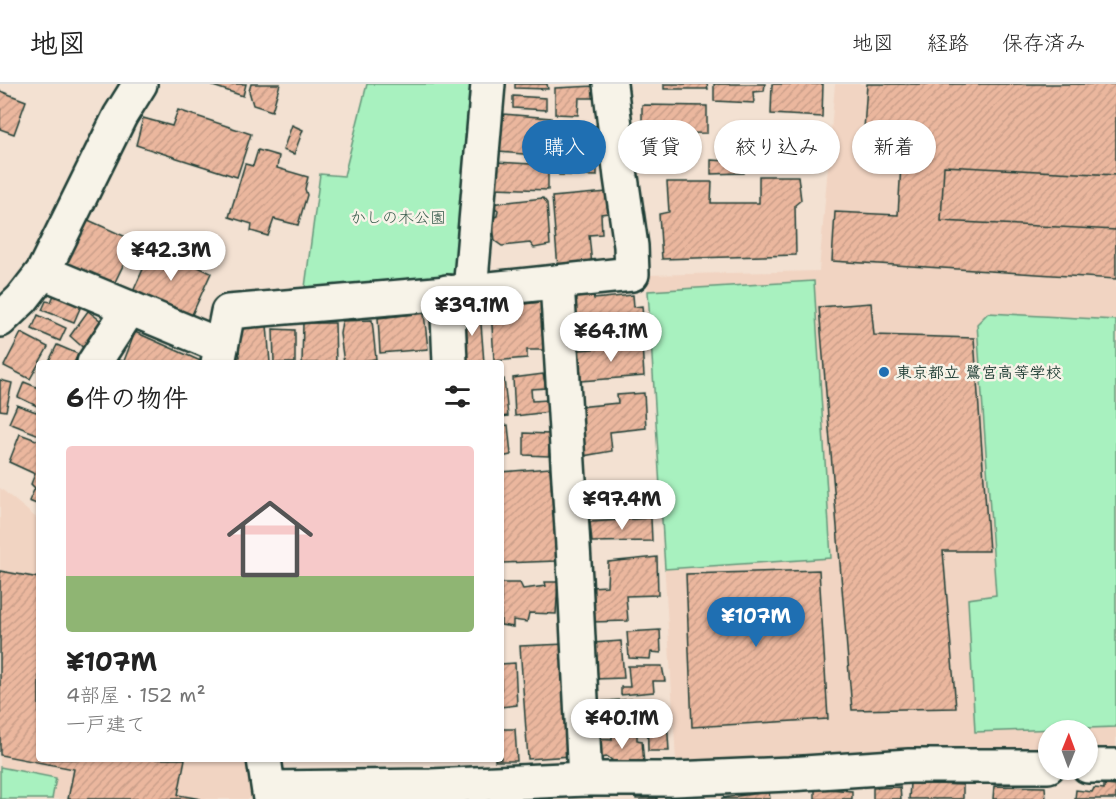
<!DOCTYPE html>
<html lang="ja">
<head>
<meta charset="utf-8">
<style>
	body { margin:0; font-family:"Shantell Sans","Klee One",sans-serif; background:#f2f2f2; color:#222; height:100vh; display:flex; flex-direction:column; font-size:22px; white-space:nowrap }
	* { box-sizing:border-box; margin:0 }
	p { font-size:20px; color:#767676 }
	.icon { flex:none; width:33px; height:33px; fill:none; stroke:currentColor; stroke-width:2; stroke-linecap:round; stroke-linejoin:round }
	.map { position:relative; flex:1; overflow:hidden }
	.side { position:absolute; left:36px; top:276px; width:468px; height:402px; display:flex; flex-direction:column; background:#fff; border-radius:6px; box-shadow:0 2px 4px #0004 }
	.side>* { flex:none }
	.top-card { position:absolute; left:522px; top:36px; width:504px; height:54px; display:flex; gap:12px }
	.needle { width:39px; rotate:1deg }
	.fabs { position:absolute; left:1038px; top:636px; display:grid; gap:12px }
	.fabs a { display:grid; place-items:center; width:60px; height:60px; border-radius:50%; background:#fff; box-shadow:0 2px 4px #0004; font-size:30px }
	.price { position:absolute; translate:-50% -51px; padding:0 14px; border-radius:21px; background:#fff; color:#222; font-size:20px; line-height:39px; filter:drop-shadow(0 2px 3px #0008) }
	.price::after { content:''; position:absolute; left:50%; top:36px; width:18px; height:14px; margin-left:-9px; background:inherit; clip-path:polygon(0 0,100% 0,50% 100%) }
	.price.current { background:#1f6fb2; color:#fff }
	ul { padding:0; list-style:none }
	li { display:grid; align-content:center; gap:12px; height:318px; padding:0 30px }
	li+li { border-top:2px solid #e0e0e0 }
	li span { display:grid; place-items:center; height:186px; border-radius:6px; color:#555 }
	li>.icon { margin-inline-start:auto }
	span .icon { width:108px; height:108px; fill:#fffc; stroke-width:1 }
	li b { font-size:26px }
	h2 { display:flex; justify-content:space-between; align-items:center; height:72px; padding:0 30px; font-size:26px }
	.pill { padding:0 21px; border-radius:27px; background:#fff; box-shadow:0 2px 4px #0004; font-size:21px; line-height:54px }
	.pill.current { background:#1f6fb2; color:#fff }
	header { display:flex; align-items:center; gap:36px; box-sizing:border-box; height:84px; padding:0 30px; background:#fff; border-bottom:2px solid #e0e0e0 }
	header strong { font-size:28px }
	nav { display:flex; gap:33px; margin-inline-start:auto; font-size:21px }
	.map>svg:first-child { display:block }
	.built { fill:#f1d4c2 }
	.green { fill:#a8f1bf; stroke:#64977a; stroke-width:1.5 }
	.building { fill:url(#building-hatch); stroke:#1f3d34; stroke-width:1.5 }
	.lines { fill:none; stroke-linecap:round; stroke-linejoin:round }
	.minor-casing { stroke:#1f3d34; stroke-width:38 }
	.minor { stroke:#f7f3e8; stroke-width:33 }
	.poi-dot { fill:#1f6fb2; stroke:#f7f3e8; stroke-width:2 }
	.labels { text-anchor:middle; stroke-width:5; stroke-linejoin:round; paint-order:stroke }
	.park-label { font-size:16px; fill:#345849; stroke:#f7f3e8 }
	.poi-label { font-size:16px; font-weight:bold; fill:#1f3d34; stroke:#f7f3e8; text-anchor:start }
</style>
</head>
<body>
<header>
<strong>地図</strong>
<nav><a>地図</a><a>経路</a><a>保存済み</a></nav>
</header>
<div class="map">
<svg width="1116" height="715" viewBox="0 0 1116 715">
	<defs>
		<pattern id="building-hatch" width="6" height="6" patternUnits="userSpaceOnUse" patternTransform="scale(1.5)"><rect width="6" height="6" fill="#ebb79e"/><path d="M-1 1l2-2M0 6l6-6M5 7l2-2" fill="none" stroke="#c99e89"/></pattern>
	</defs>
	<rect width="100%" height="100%" fill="#f3e1d2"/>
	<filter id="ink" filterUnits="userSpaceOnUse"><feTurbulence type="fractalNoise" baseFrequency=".0167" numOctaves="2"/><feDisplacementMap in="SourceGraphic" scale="12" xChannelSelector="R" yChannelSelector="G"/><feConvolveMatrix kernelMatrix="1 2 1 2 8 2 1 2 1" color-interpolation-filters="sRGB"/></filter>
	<g filter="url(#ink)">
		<g class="built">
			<path d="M835,0H1116V666H1088V646H1048V666L973,667L676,677L647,191L819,187Z"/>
			<path d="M0,404L39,436V675H255L259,715H0Z"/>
		</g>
		<g class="green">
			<path d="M367,0H477L461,189L452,197L304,211L320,90L344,92Z"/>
			<path d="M814,197L831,474L665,485L648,207Z"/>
			<path d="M988,229L1116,236V643L975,648L968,515L996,511L977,240Z"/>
			<path d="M0,683L56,694L52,715H0Z"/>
		</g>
		<g class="building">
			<path d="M214,0H246L243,12L213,2Z"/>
			<path d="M251,0H280L272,27L253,21L249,7Z"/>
			<path d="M515,0H547L548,5L515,4Z"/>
			<path d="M664,0H707L708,5H664Z"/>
			<path d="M714,0H765L764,7L753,8L754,19L714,17Z"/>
			<path d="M772,0H823L822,33L771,30Z"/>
			<path d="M867,0H1116V195L832,177L835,128L898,131L902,64L863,61Z"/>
			<path d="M595,2L594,14H579L578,31L555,30V4Z"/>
			<path d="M0,7L26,17L14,50L0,45Z"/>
			<path d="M513,12L546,14V26L513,24Z"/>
			<path d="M642,21L707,22V49L642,50Z"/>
			<path d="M178,26L251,50L237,93L136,61L143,34L172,42Z"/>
			<path d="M503,30L551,34L549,72L499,68Z"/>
			<path d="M292,41L303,46L294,70L283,66Z"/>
			<path d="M560,41L597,42V92L559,91Z"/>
			<path d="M258,66L279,72L277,84L308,93L305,105L307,111L298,141L274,135L268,152L251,147L252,140L229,133L245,80L253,82Z"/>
			<path d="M711,76L744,78V89L711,90Z"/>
			<path d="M496,78L548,81V106L493,104Z"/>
			<path d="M944,82L1116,91V146L941,137Z"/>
			<path d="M759,92H798L801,116L795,121L796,171L662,175L659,130L669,128L667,98H712L711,119H759Z"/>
			<path d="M607,108L608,129L601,130L602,150L589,151L592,181L558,184L552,113Z"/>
			<path d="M543,114L547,119L550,161L534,164L530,159L502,162L495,157L492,134L497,132L498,126L490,120Z"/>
			<path d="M86,135L135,157L112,204L63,181Z"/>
			<path d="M147,159L211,189L190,235L132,210L147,176L142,170Z"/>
			<path d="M592,209L594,215L633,211L634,223L642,222L644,248L624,249L623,239L572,243L571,217L577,216V211Z"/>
			<path d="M54,211L81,222L74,238L42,226L46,217L51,218Z"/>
			<path d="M541,218L545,266H527V274L494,277L491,224Z"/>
			<path d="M871,219L874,251L974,254L989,467H943L956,624L852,626L819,223Z"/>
			<path d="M460,226L480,227L484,279H464Z"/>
			<path d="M88,227L105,240L87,267L70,252Z"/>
			<path d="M424,229L428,265L380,269L378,234Z"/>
			<path d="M38,231L66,244L60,257L32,245Z"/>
			<path d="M372,236L376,275L362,277L361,279H344L340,250L342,237Z"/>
			<path d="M303,239H335L336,279H302Z"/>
			<path d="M267,241L270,279H234V274L240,273L236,248L240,243Z"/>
			<path d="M273,245L295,246V279H274Z"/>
			<path d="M135,248L205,279H115L117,276L124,277Z"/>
			<path d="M21,249L48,263L30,295L4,282Z"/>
			<path d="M57,261L78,270L74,279H48Z"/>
			<path d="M642,261L644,292L581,297L579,266Z"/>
			<path d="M543,290L546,304L531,305L532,317L548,316L549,328L515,332L513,294Z"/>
			<path d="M501,295H504L508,332L501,333Z"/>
			<path d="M0,296L12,299L6,327L0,326Z"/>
			<path d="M24,298L39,304V323L18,313Z"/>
			<path d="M644,309L646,344L610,348L612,367L583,372L578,323L618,319L617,311Z"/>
			<path d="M17,321L39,329V351L9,339Z"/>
			<path d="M508,341L511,371L501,373V342Z"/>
			<path d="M524,349L549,350V372L524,371Z"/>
			<path d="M20,350L39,357V421L29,417L35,404L31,400L35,390L9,378Z"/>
			<path d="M550,384L557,477L502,479L501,388Z"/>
			<path d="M649,415L652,430L587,434L586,418Z"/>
			<path d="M651,434L652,457L592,458L590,438Z"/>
			<path d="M657,473L658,511L626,512L628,537L591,538V503L607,502L608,478Z"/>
			<path d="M819,486L828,635L692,643L686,490Z"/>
			<path d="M0,487L39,494V675H185L178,711L201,715H68L74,685L0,671Z"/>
			<path d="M545,498H558L556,530L529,529L527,538L513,536V543L501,541V499H520L523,505L546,502Z"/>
			<path d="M660,546L661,569L651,568L650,575L629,574L627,548Z"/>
			<path d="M621,557L624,594L594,595L593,559Z"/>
			<path d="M566,560L571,672L528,675L520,562Z"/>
			<path d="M515,579L517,621L501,623V580Z"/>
			<path d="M628,582H662L665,597H653L654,608L621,611V603H630Z"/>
			<path d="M632,615L634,622H641V643L620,644L618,638H596L595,618Z"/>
			<path d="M658,615L659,620H666L669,667H648L647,616Z"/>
			<path d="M501,645H515L517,677H495V675H501Z"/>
			<path d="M637,650V656L642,657L644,680L618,681L608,673L598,674L597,655L612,656V651Z"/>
			<path d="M910,699L963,701V715H909Z"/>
			<path d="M1104,701L1116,702V715H1075L1076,706L1092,708L1094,704L1104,705Z"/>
			<path d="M994,702L1045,703L1046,715H993Z"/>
			<path d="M900,703L901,715H873V704Z"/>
			<path d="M815,704L852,707V715H815Z"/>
			<path d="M769,708L770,715H722V714Z"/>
			<path d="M636,711L657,713V715H636Z"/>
		</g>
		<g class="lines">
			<defs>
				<g id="minor">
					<path d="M43,188L221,262"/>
					<path d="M557,198L575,495L585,695"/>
					<path d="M470,207L488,0"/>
					<path d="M447,208L450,279"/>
					<path d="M0,236L22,215L43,188L120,32L140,0"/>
					<path d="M94,279L130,224"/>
					<path d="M218,279L228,228L470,207L632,190L631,162L621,93L610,0"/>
					<path d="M264,675L270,715"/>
					<path d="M1088,682H1116"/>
					<path d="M269,704L431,702L585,695H674L789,690L909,682H1048"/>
				</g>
			</defs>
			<use href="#minor" class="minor-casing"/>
			<use href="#minor" class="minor"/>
		</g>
	</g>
	<circle class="poi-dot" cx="884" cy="288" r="6"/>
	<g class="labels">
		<g class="park-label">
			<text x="398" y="139">かしの木公園</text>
		</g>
		<g class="poi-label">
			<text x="896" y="294">東京都立 鷺宮高等学校</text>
		</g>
	</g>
</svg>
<div class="fabs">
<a><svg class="needle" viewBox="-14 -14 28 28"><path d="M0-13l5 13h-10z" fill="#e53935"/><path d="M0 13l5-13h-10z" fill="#767676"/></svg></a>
</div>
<b class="price" style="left:171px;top:198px">¥42.3M</b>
<b class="price" style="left:472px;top:253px">¥39.1M</b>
<b class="price" style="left:611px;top:279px">¥64.1M</b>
<b class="price" style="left:622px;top:447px">¥97.4M</b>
<b class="price current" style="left:756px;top:564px">¥107M</b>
<b class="price" style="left:622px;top:666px">¥40.1M</b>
<div class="top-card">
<a class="pill current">購入</a>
<a class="pill">賃貸</a>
<a class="pill">絞り込み</a>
<a class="pill">新着</a>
</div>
<section class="side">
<h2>6件の物件<svg class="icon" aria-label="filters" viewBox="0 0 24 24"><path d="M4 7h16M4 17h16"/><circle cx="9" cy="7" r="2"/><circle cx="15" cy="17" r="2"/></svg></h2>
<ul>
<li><span style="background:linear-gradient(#f6c9c9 70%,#8fb573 0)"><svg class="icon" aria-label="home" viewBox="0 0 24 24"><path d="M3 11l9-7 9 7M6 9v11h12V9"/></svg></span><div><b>¥107M</b><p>4部屋 · 152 m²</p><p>一戸建て</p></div></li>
</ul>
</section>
</div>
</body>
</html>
